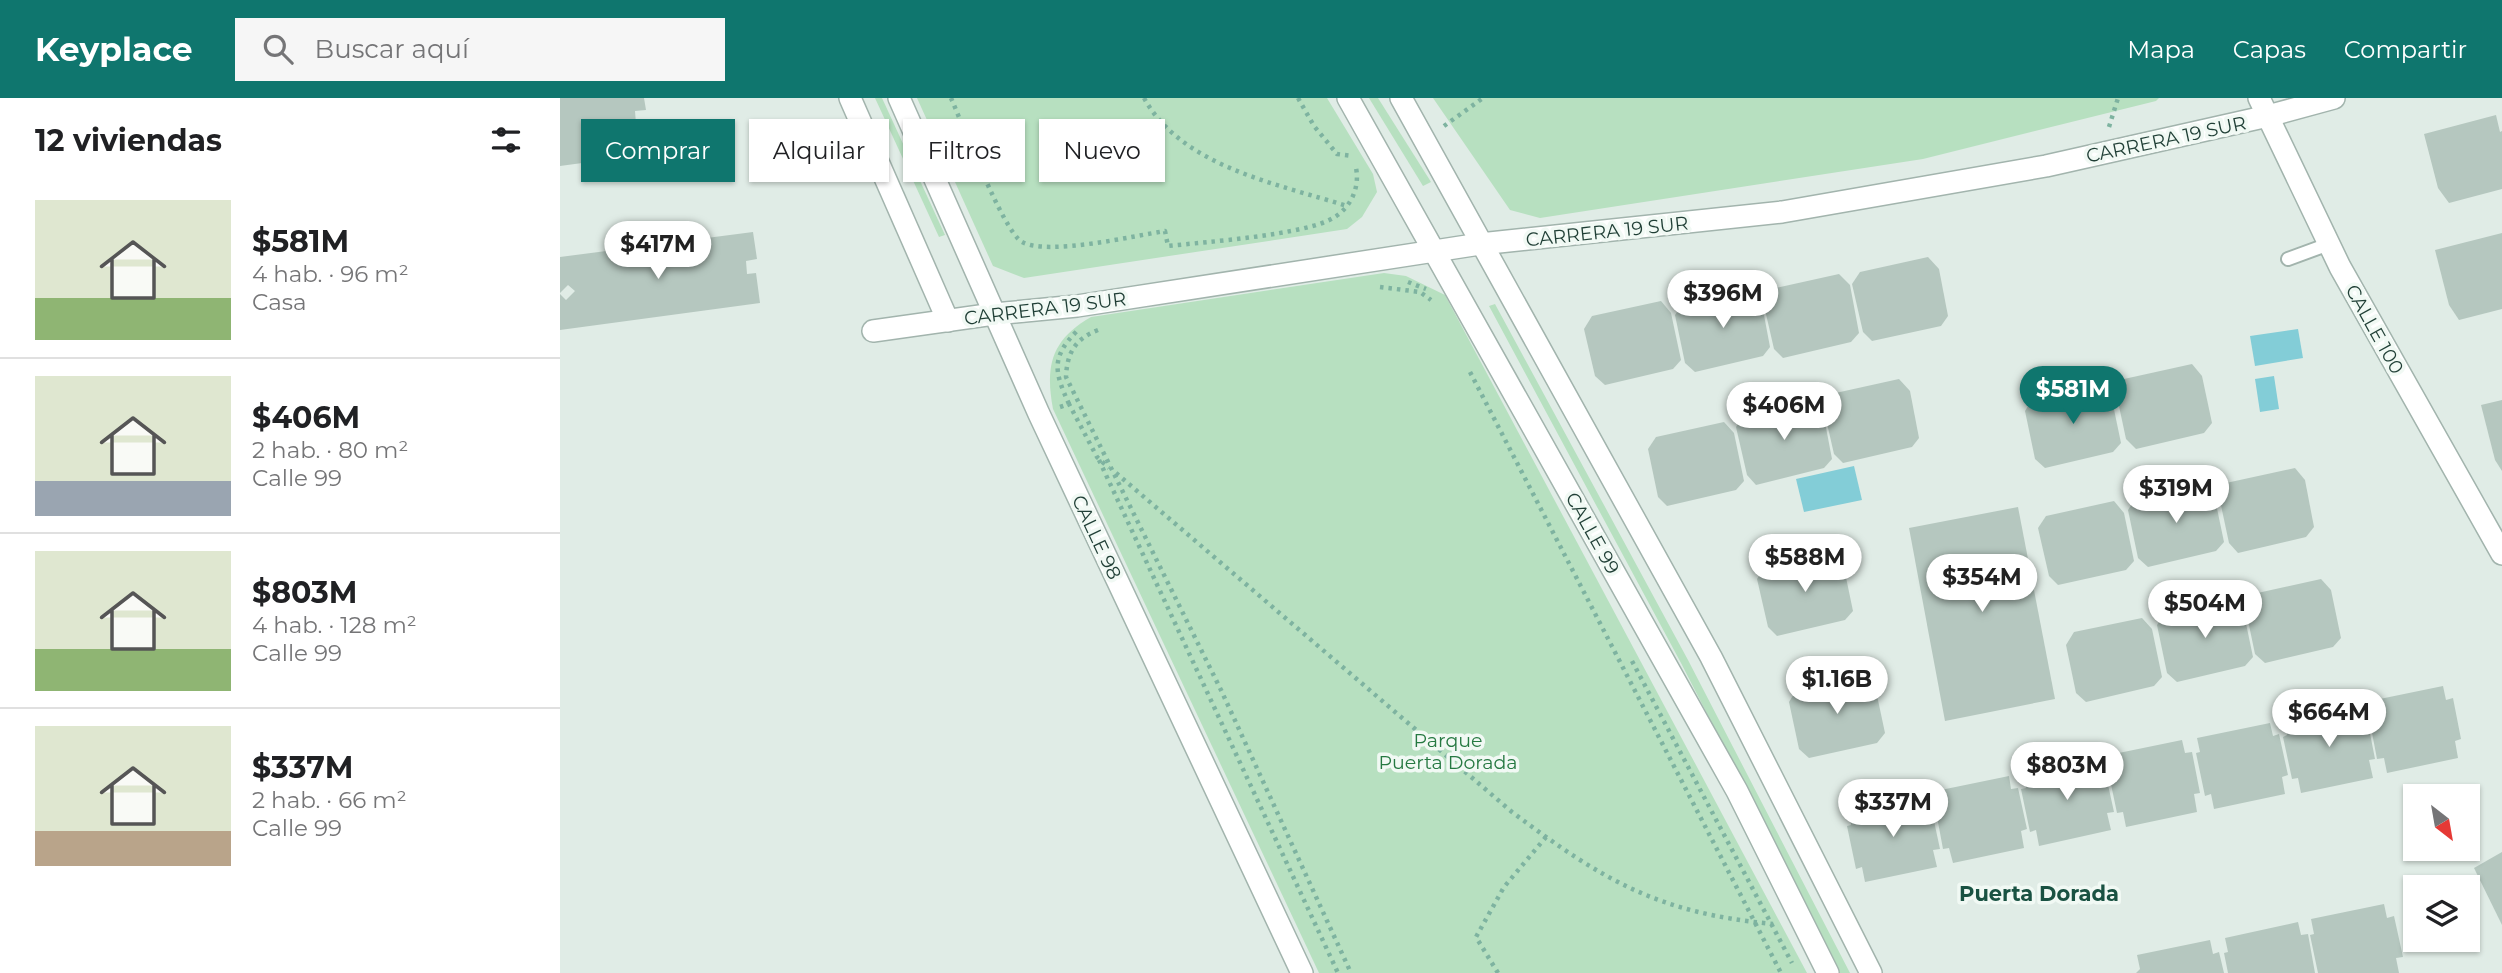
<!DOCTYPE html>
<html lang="es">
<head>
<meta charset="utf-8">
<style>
	body { margin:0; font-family:Montserrat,sans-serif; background:#f6f6f6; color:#202124; height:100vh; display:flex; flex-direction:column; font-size:26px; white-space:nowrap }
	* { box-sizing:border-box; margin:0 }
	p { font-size:23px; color:#757577 }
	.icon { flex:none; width:38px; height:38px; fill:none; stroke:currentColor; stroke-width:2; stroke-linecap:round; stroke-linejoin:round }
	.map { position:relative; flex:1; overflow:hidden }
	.details { display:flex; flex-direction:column; background:#fff; width:560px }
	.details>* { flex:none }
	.top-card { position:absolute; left:21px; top:21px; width:665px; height:63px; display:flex; gap:14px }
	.needle { width:46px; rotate:149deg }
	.controls { position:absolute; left:1843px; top:686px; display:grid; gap:14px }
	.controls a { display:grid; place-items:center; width:77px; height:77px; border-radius:0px; background:#fff; box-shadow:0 2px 5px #0004; font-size:35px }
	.price { position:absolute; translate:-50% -60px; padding:0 16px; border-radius:24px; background:#fff; color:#222; font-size:23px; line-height:46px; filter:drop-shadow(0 2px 4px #0008) }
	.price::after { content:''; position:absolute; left:50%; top:42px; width:21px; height:16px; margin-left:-10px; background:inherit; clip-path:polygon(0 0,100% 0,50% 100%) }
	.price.active { background:#0f766e; color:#fff }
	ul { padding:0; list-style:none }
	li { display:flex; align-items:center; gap:21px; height:175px; padding:0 35px }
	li+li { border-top:2px solid #e0e0e0 }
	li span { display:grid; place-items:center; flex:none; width:196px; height:140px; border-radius:0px; color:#555 }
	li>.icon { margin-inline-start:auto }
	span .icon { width:84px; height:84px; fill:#fffc; stroke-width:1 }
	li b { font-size:30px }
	h2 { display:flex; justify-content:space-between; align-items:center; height:84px; padding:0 35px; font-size:30px }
	.chip { padding:0 24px; border-radius:0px; background:#fff; box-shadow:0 2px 5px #0004; font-size:24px; line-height:63px }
	.chip.active { background:#0f766e; color:#fff }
	header { display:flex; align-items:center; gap:42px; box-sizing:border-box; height:98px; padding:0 35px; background:#0f766e; color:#fff }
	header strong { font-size:33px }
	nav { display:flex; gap:38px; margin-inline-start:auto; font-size:24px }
	.search { width:490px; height:63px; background:#f6f6f6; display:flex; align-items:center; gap:18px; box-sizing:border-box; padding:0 24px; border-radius:0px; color:#757577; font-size:26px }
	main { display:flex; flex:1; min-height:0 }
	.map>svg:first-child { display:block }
	.green { fill:#b7e0c0 }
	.water { fill:#83cdd7 }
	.building { fill:#b5c7bf }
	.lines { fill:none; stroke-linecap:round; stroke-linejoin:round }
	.lane-casing { stroke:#a2b4ad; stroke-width:16 }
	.street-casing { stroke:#a2b4ad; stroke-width:24 }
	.path { stroke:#7eb3a0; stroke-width:4.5; stroke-dasharray:3.5 5; stroke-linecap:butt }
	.lane { stroke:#fff; stroke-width:12 }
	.street { stroke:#fff; stroke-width:21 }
	.labels { text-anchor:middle; stroke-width:7; stroke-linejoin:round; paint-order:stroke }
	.street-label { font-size:19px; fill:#1f3e35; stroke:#f1f9f4 }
	.park-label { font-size:19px; fill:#267942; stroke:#f1f9f4 }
	.neighbourhood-label { font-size:21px; font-weight:bold; fill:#195242; stroke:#f1f9f4 }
</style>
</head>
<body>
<header>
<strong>Keyplace</strong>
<div class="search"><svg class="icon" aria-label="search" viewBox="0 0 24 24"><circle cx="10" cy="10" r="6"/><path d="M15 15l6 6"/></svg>Buscar aquí</div>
<nav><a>Mapa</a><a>Capas</a><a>Compartir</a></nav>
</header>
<main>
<section class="details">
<h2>12 viviendas<svg class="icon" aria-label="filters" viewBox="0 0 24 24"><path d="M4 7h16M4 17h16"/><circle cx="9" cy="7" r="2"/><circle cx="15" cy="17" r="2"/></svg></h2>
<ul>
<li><span style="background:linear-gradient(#dfe7d0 70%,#8fb573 0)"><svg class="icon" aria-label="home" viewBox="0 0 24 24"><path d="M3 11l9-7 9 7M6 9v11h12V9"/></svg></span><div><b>$581M</b><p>4 hab. · 96 m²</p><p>Casa</p></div></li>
<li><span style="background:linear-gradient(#dfe7d0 75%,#9aa5b1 0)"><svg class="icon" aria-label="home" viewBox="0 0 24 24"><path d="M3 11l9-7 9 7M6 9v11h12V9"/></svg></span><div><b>$406M</b><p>2 hab. · 80 m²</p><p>Calle 99</p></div></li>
<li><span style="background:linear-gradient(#dfe7d0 70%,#8fb573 0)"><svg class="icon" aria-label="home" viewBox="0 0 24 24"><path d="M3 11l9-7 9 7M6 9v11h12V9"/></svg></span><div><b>$803M</b><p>4 hab. · 128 m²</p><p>Calle 99</p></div></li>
<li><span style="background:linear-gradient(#dfe7d0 75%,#b9a48a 0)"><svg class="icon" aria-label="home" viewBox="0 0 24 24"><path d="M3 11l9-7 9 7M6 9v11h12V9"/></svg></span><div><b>$337M</b><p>2 hab. · 66 m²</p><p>Calle 99</p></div></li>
</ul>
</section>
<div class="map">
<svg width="1942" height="875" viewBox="0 0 1942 875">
	<rect width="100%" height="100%" fill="#e0ece6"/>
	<g class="green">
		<path d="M315,0H322L385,137L379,139Z"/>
		<path d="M357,0H767L813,76L817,94L802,119L787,131L464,180L433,168Z"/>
		<path d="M809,0H818L871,84L863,88Z"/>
		<path d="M873,0H1599L1596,3L1363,61L980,120L950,112Z"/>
		<path d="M824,175L846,178L885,197L1247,875H759L493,311C485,268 491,242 531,219Z"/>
		<path d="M935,206L1128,562L1290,875H1280L1121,565L929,208Z"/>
	</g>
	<g class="water">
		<path d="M1738,231L1743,260L1695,268L1690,238Z"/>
		<path d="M1714,278L1719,311L1700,314L1695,281Z"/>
		<path d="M1294,368L1302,402L1244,414L1236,381Z"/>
	</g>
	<g class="building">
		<path d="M0,0H84L86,12L75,13L76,26L85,24L89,56L0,68Z"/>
		<path d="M1936,17L1940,34L1942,33V91L1889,105L1878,90L1864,36Z"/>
		<path d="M193,134L197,161L186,163L187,176L196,175L200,205L0,232V196L6,202L15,193L8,187L0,195V159Z"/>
		<path d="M1942,135V211L1899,222L1889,207L1875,152Z"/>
		<path d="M1368,159L1379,171L1388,218L1381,228L1312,243L1303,234L1292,186L1300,174Z"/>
		<path d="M1279,176L1290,187L1299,235L1291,244L1223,260L1214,251L1203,203L1211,191Z"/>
		<path d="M1191,190L1201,201L1210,249L1203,258L1135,274L1125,265L1115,217L1123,205Z"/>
		<path d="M1101,203L1111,215L1121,262L1113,271L1045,287L1035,278L1024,231L1032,218Z"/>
		<path d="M1632,266L1642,278L1652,325L1644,335L1576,351L1566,341L1556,294L1564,281Z"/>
		<path d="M1339,281L1350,293L1359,340L1352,349L1283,365L1274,356L1263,308L1271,296Z"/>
		<path d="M1541,286L1551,297L1561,345L1553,354L1485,370L1475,361L1465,313L1473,300Z"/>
		<path d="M1252,302L1263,314L1272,361L1264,370L1196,387L1187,377L1176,329L1184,317Z"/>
		<path d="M1942,302V373L1935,362L1921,307Z"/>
		<path d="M1164,324L1174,335L1184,383L1176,392L1107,408L1098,399L1088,351L1096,339Z"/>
		<path d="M1735,370L1745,382L1754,429L1746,439L1678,455L1669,445L1659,398L1666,385Z"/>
		<path d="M1644,385L1654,396L1664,444L1656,453L1588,469L1578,460L1568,412L1576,400Z"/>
		<path d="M1554,403L1564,415L1574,463L1566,472L1498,487L1489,478L1478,430L1486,418Z"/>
		<path d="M1458,409L1495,601L1385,623L1349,430Z"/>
		<path d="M1273,454L1283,465L1293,513L1285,522L1217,538L1208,529L1197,481L1205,469Z"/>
		<path d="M1761,481L1771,492L1781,540L1773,549L1705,565L1695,556L1685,508L1693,496Z"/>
		<path d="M1673,500L1683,511L1693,559L1685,568L1617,584L1607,575L1597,527L1605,515Z"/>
		<path d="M1582,520L1592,531L1602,579L1594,588L1526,604L1516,595L1506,547L1514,534Z"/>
		<path d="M1305,576L1315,588L1325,635L1317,645L1249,660L1239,651L1229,604L1237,591Z"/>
		<path d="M1883,588L1886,602L1893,600L1901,641L1895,643L1898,660L1827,675L1824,660L1817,661L1809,619L1813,618L1810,603Z"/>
		<path d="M1797,608L1800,622L1807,620L1815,661L1809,662L1813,680L1741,695L1738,680L1732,681L1723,639L1727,637L1724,623Z"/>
		<path d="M1710,625L1713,638L1719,636L1728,677L1722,679L1725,696L1654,711L1651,696L1645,698L1636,655L1640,654L1637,640Z"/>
		<path d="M1622,642L1625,655L1632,654L1640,695L1634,696L1637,714L1566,729L1563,714L1557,715L1548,672L1552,671L1549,657Z"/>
		<path d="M1535,661L1538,674L1545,673L1554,714L1547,715L1551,732L1479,748L1476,732L1470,734L1461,691L1466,690L1463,676Z"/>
		<path d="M1449,678L1451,691L1458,690L1467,731L1461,733L1464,750L1393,765L1389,750L1383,751L1375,708L1379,707L1376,693Z"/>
		<path d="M1362,698L1364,711L1371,709L1380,751L1373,752L1377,769L1305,784L1302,769L1296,771L1287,728L1291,727L1289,713Z"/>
		<path d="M1942,754V827L1914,770Z"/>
		<path d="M1824,806L1827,820L1834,818L1843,859L1836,860L1839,875H1758L1750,837L1754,836L1751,821Z"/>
		<path d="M1738,824L1741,837L1748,836L1755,875H1668L1664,855L1668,854L1665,840Z"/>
		<path d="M1650,842L1653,856L1659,854L1664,875H1576L1580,871L1577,857Z"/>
	</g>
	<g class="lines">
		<defs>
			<path id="lane" d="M1728,161L1769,146"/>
			<g id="street">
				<path d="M290,0L388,223"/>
				<path d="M339,0L479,316L742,875"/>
				<path d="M788,0L1177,693L1268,875"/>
				<path d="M841,0L1151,559L1311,875"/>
				<path d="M1699,0L1780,169L1942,456"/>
				<path d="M313,233L434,216L517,208L920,146L1222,114L1486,68L1708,18L1774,0"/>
			</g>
		</defs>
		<use href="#lane" class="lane-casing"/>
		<use href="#street" class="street-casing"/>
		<g class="path">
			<path d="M391,0C402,25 443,133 462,144C488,158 573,138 605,133L608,148C645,144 745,137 773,120C791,110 800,89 796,70"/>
			<path d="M584,0C622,69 718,86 787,108"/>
			<path d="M738,0L754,28L777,56L793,58"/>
			<path d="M884,28L923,0"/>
			<path d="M1549,29L1558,0"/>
			<path d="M848,184L866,191"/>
			<path d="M820,189L860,194L871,202"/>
			<path d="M538,232C515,241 507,255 506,279L661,592L791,875"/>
			<path d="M910,274L1221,875"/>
			<path d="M509,306C495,275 490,260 517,233"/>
			<path d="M500,309L509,306L537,359L549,370"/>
			<path d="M539,362L778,875"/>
			<path d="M556,375L952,714C1043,782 1097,815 1213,826"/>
			<path d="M1072,563L1232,865"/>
			<path d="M938,875L916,839L944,789L986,739"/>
		</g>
		<use href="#lane" class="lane"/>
		<use href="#street" class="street"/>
	</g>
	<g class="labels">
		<g class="street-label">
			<text transform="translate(1606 41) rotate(-12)" y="7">CARRERA 19 SUR</text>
			<text transform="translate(1047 133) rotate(-6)" y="7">CARRERA 19 SUR</text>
			<text transform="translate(485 210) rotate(-7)" y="7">CARRERA 19 SUR</text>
			<text transform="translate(1815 231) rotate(61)" y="7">CALLE 100</text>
			<text transform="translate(1033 435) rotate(61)" y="7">CALLE 99</text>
			<text transform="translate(537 439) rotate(65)" y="7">CALLE 98</text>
		</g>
		<g class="park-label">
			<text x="888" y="649">Parque<tspan x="888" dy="22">Puerta Dorada</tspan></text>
		</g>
		<g class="neighbourhood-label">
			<text x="1479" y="803">Puerta Dorada</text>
		</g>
	</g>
</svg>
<div class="controls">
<a><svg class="needle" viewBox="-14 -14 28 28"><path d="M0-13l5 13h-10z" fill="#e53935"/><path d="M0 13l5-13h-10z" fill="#757577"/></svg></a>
<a><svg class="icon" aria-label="layers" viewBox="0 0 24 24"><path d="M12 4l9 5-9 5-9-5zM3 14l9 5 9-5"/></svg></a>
</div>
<b class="price" style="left:98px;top:183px">$417M</b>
<b class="price" style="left:1163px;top:232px">$396M</b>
<b class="price active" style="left:1513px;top:328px">$581M</b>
<b class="price" style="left:1224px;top:344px">$406M</b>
<b class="price" style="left:1616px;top:427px">$319M</b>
<b class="price" style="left:1245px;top:496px">$588M</b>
<b class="price" style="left:1422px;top:516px">$354M</b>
<b class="price" style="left:1645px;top:542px">$504M</b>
<b class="price" style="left:1277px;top:618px">$1.16B</b>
<b class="price" style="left:1769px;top:651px">$664M</b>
<b class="price" style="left:1507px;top:704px">$803M</b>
<b class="price" style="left:1333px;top:741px">$337M</b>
<div class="top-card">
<a class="chip active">Comprar</a>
<a class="chip">Alquilar</a>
<a class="chip">Filtros</a>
<a class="chip">Nuevo</a>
</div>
</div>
</main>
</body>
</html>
